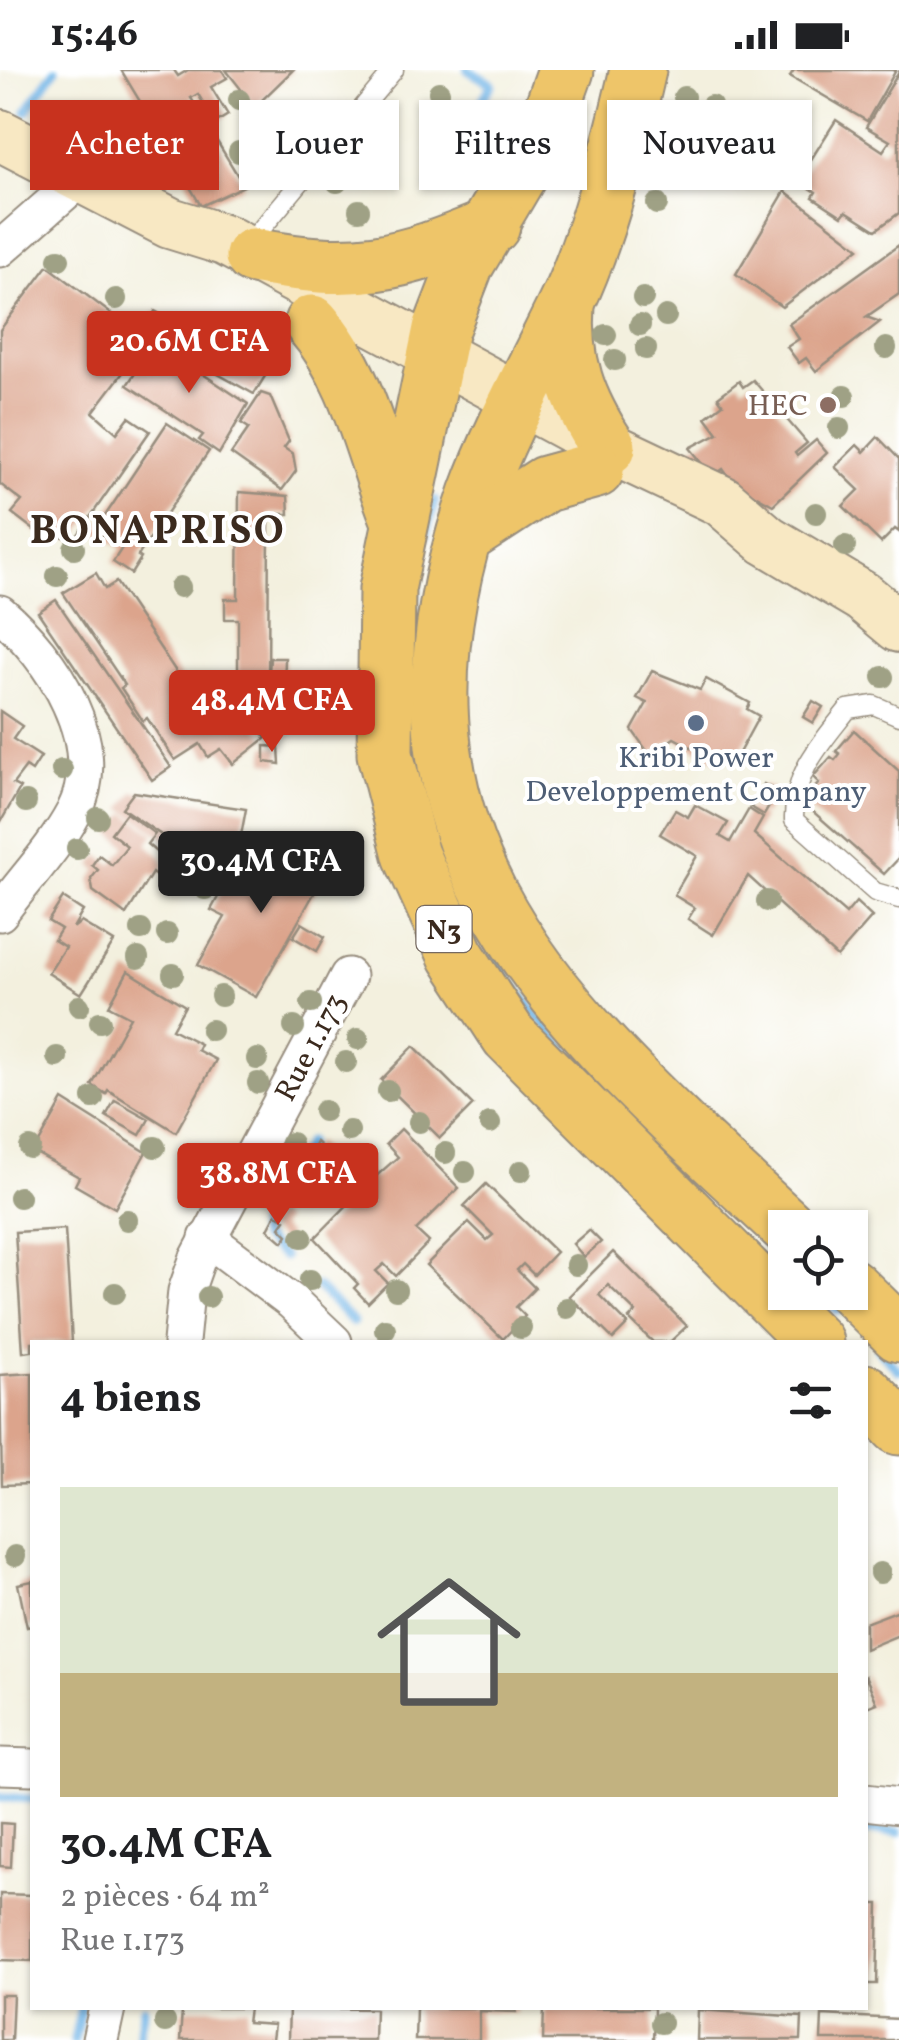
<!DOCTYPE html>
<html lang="fr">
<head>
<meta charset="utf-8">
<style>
	body { margin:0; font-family:Vollkorn,serif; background:#f2f2f2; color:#202124; height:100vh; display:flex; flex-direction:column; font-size:38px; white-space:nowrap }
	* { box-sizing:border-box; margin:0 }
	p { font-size:32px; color:#757577 }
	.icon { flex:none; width:55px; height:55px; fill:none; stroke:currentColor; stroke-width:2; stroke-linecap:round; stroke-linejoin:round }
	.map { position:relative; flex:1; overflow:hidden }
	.panel { position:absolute; left:30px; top:1270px; width:838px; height:670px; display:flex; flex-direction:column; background:#fff; border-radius:0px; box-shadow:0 2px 8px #0004 }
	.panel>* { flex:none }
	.hud { position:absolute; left:30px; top:30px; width:840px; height:90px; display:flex; gap:20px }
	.controls { position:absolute; left:768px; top:1140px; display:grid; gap:20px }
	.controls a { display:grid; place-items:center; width:100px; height:100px; border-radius:0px; background:#fff; box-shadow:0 2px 8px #0004; font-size:50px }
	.price { position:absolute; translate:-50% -85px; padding:0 22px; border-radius:10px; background:#c8321e; color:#fff; font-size:32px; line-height:65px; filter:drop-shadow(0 2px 5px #0008) }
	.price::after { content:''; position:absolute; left:50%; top:60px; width:30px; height:22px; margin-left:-15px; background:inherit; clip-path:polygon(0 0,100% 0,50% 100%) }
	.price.active { background:#222; color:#fff }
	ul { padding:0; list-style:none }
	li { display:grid; align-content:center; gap:20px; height:530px; padding:0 30px }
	li span { display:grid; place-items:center; height:310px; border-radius:0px; color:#555 }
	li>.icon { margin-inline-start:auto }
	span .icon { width:180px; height:180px; fill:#fffc; stroke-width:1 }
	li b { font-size:42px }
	h2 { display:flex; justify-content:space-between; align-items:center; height:120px; padding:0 30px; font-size:42px }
	.chip { padding:0 35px; border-radius:0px; background:#fff; box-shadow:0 2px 8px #0004; font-size:35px; line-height:90px }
	.chip.active { background:#c8321e; color:#fff }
	.status { display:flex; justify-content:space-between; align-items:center; height:70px; padding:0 50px; background:#fff; direction:ltr }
	.status svg { height:28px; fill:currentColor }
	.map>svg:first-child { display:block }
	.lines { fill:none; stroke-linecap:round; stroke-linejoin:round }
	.stream { stroke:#71b5e7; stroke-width:9 }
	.building { fill:#dca48c }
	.service-casing { stroke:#978d7e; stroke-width:21 }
	.minor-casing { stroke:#978d7e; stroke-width:39 }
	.secondary-casing { stroke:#978d7e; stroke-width:54 }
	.trunk-casing { stroke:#978d7e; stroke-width:59 }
	.service { stroke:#fff; stroke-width:18 }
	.minor { stroke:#fff; stroke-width:35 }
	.secondary { stroke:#f8e8c3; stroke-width:50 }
	.trunk { stroke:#eec569; stroke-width:55 }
	.tree { fill:#9fa185 }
	.education-dot { fill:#8d6e63; stroke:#fff; stroke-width:4 }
	.service-dot { fill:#5c6f8a; stroke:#fff; stroke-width:4 }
	.labels { text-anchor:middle; stroke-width:8; stroke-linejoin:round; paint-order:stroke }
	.shield { fill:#fff; stroke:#766a62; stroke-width:2.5 }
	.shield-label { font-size:28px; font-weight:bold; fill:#3b2a1e }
	.education-label { font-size:30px; fill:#785e54; stroke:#fff; text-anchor:end }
	.service-label { font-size:30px; fill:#4e5e75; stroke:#fff }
	.street-label { font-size:30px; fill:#3b2a1e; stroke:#fff }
	.district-label { font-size:40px; font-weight:bold; letter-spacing:2.5px; fill:#3b2a1e; stroke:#fff }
</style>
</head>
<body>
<div class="status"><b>15:46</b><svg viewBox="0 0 49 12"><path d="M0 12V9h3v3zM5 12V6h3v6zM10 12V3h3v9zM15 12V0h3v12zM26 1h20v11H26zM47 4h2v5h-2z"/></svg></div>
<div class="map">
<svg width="899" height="1970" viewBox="0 0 899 1970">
	<rect width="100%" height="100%" fill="#fff"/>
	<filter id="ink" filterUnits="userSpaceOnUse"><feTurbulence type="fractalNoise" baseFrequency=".01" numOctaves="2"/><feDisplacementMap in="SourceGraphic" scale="20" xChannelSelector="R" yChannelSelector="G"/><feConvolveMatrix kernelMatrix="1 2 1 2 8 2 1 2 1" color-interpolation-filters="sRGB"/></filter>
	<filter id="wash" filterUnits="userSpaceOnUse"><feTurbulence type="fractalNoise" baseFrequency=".0048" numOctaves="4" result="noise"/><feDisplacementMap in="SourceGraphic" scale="40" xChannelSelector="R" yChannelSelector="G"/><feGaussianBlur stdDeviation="2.25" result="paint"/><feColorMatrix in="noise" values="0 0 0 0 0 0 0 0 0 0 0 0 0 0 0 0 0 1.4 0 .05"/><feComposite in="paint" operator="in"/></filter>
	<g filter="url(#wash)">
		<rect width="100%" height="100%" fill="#f3f0de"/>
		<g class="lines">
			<g class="stream">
				<path d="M26,41L55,0"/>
				<path d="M431,116L492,14L468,0"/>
				<path d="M426,466L435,430"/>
				<path d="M413,550L421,491"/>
				<path d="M412,620L415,655"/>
				<path d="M446,786C489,909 576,995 668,1082"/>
				<path d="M763,1171L785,1192"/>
				<path d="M284,1187L261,1167L259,1157L308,1072"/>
				<path d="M317,1217L353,1252"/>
				<path d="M818,1222L838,1241"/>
				<path d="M878,1279L899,1301"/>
				<path d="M0,1727L32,1729"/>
				<path d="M865,1761L899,1762"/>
				<path d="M74,1970L81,1938"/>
				<path d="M138,1970L144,1938"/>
			</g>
		</g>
		<g id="blocks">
			<g class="building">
				<path d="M121,0H174L178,6L188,0H222L227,8L211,17L228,45L215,53L198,24L191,28L244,116L201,136L154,55L140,64L129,48L144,38Z"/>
				<path d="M226,0H293L255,37Z"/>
				<path d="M794,0H896L867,51L790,6Z"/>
				<path d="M899,2V143L876,160L846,141L842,146L813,127L816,122L798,110L836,50L883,81L890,71L866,57Z"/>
				<path d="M785,121L859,178L782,237L736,204Z"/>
				<path d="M899,175V224L866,247L880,252L816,301L806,288L799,293L787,277L799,269L789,254Z"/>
				<path d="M48,196L147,271L93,342L117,363L129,347L150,361L75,469L53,465L43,457L38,463L12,443L22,431L0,414V260Z"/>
				<path d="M155,241L267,303L254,324L144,263Z"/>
				<path d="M156,273L248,334L219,384L199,370L203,365L127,315Z"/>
				<path d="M753,310L807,373L795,383L797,386L816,370L827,383L773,435L733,413L723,399L713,406L690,378L718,363L706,347L723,334L718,327L739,311L743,317Z"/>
				<path d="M261,323L270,326L289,371L284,378L293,384L296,401L282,420L231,384L249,358L241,353Z"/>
				<path d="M167,353L209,381L138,486L141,488L131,504L113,492L122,478L95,461Z"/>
				<path d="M878,367L899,389V462L895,459L881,473L843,436L859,420L835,397L857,375L864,382Z"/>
				<path d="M239,422L288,426L289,444H269L268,620L270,588H285L284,628H268V638H243L266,668L233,694L221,679L208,687L200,674L175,690L147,648L143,651L121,618L125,615L63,523L96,503L105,519L116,512L195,630L180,640L194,661L204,654L197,644L218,632L223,640L238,631V549H225V529H238Z"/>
				<path d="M56,530L171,697L152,710L38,542Z"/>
				<path d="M652,601L700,620L706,609L750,633L747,639L759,646L734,692L722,685L719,692L674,668L650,685L632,660L647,633L637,628Z"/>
				<path d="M813,631L823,637L813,653L803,647Z"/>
				<path d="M0,641L22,656L13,669L41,687L32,701L26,697L13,714L20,718L0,753Z"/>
				<path d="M854,660L899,701V788L884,804L802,732L819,713L813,707L831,687L835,690L840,684L836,681Z"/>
				<path d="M265,676L279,677L280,694L265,692Z"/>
				<path d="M764,714L778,722L764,745L751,737Z"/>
				<path d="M134,722L246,739L239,776L192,769L183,780L122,738Z"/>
				<path d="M695,735L728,753L720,766L730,772L749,739L763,748L754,764L846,844L856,832L872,847L837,887L748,806L713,865L688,849L695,838L674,825L697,786L660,764L675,740L688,747Z"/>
				<path d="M126,743L155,764L147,774L163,788L164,796L156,806L152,803L126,845L93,821L91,809L98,800L92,795L99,785L112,795L127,776L111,763Z"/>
				<path d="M271,767L327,800L256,927L198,895L225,847L211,840L230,805L244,813Z"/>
				<path d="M63,828L83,841L73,858L81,852L114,872L81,924L48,903L65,877L54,870L61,859L48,851Z"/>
				<path d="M302,853L325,867L317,881L293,867Z"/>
				<path d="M128,901L185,936L172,959L200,974L197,980L216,990L176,1062L108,1020L106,1024L92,1015L130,947L109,936Z"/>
				<path d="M414,976L473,1035L440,1068L381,1010Z"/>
				<path d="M63,1030L146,1082L115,1138L75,1115L79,1107L34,1082Z"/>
				<path d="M115,1030L149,1049L140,1065L106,1046Z"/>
				<path d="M401,1059L459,1118L416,1160L429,1172L396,1206L384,1194L376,1201L388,1213L368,1233L354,1218L358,1214L315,1168L363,1119L355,1111L366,1101L373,1109L398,1087L386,1074Z"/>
				<path d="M316,1072L326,1081L319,1088L311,1082Z"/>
				<path d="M486,1114L556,1182L534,1205L523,1194L517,1200L535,1218L516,1237L525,1246L503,1269L426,1195L469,1152L487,1170L493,1165L464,1136Z"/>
				<path d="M276,1144L285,1150L280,1157L288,1165L283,1172L268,1159Z"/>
				<path d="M65,1159L72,1272H32V1281L23,1282L15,1162Z"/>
				<path d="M589,1160L601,1172L584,1187L573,1174Z"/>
				<path d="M613,1182L687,1256L670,1272H653L629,1249L636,1242L608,1215L599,1225L628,1254L613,1269L569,1226Z"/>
				<path d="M32,1303V1414L2,1415L0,1305Z"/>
				<path d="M32,1511V1556L27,1557L18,1514Z"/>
				<path d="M899,1540V1565L865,1579V1553Z"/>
				<path d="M865,1605L877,1633L865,1638Z"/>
				<path d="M0,1753L13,1754L11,1797L0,1796Z"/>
				<path d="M0,1824L32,1825V1891L0,1890Z"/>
				<path d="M865,1834H879L877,1914H865Z"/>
				<path d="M0,1925H13L11,1970H0Z"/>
				<path d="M190,1938H249L247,1953L274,1955L272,1970H180L182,1941Z"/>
				<path d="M289,1938L375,1939L374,1970H288Z"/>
				<path d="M416,1938H516V1942L479,1941V1970H415Z"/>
				<path d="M544,1938H654L653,1970H543Z"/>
				<path d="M698,1940L802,1947L801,1970H697Z"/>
				<path d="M822,1945L899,1949V1970H821Z"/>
			</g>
		</g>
	</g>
	<g filter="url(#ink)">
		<use href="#blocks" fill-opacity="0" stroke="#978d7e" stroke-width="2.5"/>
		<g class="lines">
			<defs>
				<g id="service">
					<path d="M247,176L394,0"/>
					<path d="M899,646L874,635L848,639C820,675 793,702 794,750L875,822L899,829"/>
				</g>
				<g id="minor">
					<path d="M0,179L81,108"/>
					<path d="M0,543C52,587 109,673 74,742C55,778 24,810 0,843"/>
					<path d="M207,1168L292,1232L334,1272"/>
					<path d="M181,1272L186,1221L197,1190L348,906"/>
					<path d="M0,1696L32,1697"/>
					<path d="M865,1732L899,1736"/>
					<path d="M100,1970L107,1938"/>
				</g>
				<path id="secondary" d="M0,65L170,153L225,170L608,377L722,431L767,470L863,527L899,557"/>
				<g id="trunk">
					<path d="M566,0L544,62L466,194L441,259L387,519L385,684L411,785L456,885L509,966L815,1272"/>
					<path d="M638,0C622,70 598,168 567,232C537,295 501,358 477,424C355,776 553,938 789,1158"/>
					<path d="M253,186C356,205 396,196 492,156"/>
					<path d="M567,235C563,291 577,330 608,377"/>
					<path d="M312,253C360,308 372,382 399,449"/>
					<path d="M465,466L545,414L596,400"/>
					<path d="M850,1216L899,1264"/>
					<path d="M865,1322L899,1357"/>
				</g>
			</defs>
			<use href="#service" class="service-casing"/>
			<use href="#minor" class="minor-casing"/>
			<use href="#secondary" class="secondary-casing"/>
			<use href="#trunk" class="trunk-casing"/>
			<use href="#service" class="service"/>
			<use href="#minor" class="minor"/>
			<use href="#secondary" class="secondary"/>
			<use href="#trunk" class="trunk"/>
		</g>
		<g class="tree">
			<circle cx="439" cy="22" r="11"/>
			<circle cx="684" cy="27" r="11"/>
			<circle cx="239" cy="30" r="11"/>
			<circle cx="711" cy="36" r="11"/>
			<circle cx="461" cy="38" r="11"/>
			<circle cx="662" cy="48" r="11"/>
			<circle cx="94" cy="63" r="11"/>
			<circle cx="452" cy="63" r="11"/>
			<circle cx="662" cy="77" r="11"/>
			<circle cx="239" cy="82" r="11"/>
			<circle cx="269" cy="88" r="11"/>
			<circle cx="659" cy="103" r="11"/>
			<circle cx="337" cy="112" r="11"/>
			<circle cx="657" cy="134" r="11"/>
			<circle cx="359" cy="140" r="11"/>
			<circle cx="59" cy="189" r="11"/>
			<circle cx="643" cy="228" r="11"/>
			<circle cx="116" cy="229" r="11"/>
			<circle cx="666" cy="246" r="11"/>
			<circle cx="640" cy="255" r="11"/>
			<circle cx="230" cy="259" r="11"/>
			<circle cx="606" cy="265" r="11"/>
			<circle cx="886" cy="278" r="11"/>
			<circle cx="646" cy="279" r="11"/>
			<circle cx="615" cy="290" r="11"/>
			<circle cx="844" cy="326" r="11"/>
			<circle cx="839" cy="358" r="11"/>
			<circle cx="816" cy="443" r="11"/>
			<circle cx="845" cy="476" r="11"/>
			<circle cx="74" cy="478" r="11"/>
			<circle cx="57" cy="506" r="11"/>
			<circle cx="180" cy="517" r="11"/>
			<circle cx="883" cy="607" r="11"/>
			<circle cx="62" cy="700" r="11"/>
			<circle cx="26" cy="732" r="11"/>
			<circle cx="98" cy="748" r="11"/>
			<circle cx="77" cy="779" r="11"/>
			<circle cx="221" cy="798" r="11"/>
			<circle cx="205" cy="819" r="11"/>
			<circle cx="767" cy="831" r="11"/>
			<circle cx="141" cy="860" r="11"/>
			<circle cx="167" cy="864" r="11"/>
			<circle cx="138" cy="888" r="11"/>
			<circle cx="173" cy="904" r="11"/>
			<circle cx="221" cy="926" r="11"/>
			<circle cx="311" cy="933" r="11"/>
			<circle cx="79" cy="936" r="11"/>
			<circle cx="100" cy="952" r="11"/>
			<circle cx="294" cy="957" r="11"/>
			<circle cx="211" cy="960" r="11"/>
			<circle cx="358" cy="969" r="11"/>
			<circle cx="57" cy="987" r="11"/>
			<circle cx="257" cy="989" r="11"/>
			<circle cx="346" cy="992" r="11"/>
			<circle cx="258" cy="1013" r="11"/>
			<circle cx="388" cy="1021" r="11"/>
			<circle cx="93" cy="1028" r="11"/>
			<circle cx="324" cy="1041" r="11"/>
			<circle cx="419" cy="1052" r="11"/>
			<circle cx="490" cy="1053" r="11"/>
			<circle cx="349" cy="1061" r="11"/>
			<circle cx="291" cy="1073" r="11"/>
			<circle cx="155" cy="1077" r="11"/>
			<circle cx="30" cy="1078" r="11"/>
			<circle cx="445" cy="1083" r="11"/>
			<circle cx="206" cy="1098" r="11"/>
			<circle cx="521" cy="1101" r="11"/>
			<circle cx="337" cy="1102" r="11"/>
			<circle cx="465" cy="1102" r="11"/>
			<circle cx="19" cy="1127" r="11"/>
			<circle cx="127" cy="1150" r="11"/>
			<circle cx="302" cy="1167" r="11"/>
			<circle cx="576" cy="1195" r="11"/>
			<circle cx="310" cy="1210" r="11"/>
			<circle cx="396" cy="1220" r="11"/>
			<circle cx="115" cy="1223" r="11"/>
			<circle cx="208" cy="1227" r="11"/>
			<circle cx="567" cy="1238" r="11"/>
			<circle cx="521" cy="1258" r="11"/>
			<circle cx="385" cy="1259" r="11"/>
			<circle cx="15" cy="1486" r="11"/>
			<circle cx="880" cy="1503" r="11"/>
			<circle cx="165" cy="1952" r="11"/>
			<circle cx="661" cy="1953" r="11"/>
		</g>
	</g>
	<circle class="education-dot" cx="828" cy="335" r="10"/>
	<circle class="service-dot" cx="696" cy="653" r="10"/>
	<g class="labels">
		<rect class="shield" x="416.5" y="836" width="55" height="46" rx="8"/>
		<g class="shield-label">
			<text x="444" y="869">N3</text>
		</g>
		<g class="education-label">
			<text x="808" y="345">HEC</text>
		</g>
		<g class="service-label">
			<text x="696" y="697">Kribi Power<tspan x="696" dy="34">Developpement Company</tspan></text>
		</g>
		<g class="street-label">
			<text transform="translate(310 977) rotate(-62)" y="10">Rue 1.173</text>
		</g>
		<g class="district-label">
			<text x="158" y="473">BONAPRISO</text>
		</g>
	</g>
</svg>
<div class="controls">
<a><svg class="icon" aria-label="locate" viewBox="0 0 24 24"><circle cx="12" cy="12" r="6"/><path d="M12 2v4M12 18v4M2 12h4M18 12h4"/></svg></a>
</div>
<b class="price" style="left:189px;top:326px">20.6M CFA</b>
<b class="price" style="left:272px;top:685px">48.4M CFA</b>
<b class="price active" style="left:261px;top:846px">30.4M CFA</b>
<b class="price" style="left:278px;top:1158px">38.8M CFA</b>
<div class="hud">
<a class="chip active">Acheter</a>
<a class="chip">Louer</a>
<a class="chip">Filtres</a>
<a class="chip">Nouveau</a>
</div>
<section class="panel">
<h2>4 biens<svg class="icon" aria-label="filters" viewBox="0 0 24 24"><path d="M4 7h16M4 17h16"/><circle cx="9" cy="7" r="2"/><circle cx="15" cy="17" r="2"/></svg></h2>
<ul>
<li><span style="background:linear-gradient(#dfe7d0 60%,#c2b280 0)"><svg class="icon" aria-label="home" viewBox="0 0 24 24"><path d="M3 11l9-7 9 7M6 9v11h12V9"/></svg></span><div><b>30.4M CFA</b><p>2 pièces · 64 m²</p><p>Rue 1.173</p></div></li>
</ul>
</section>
</div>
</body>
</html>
